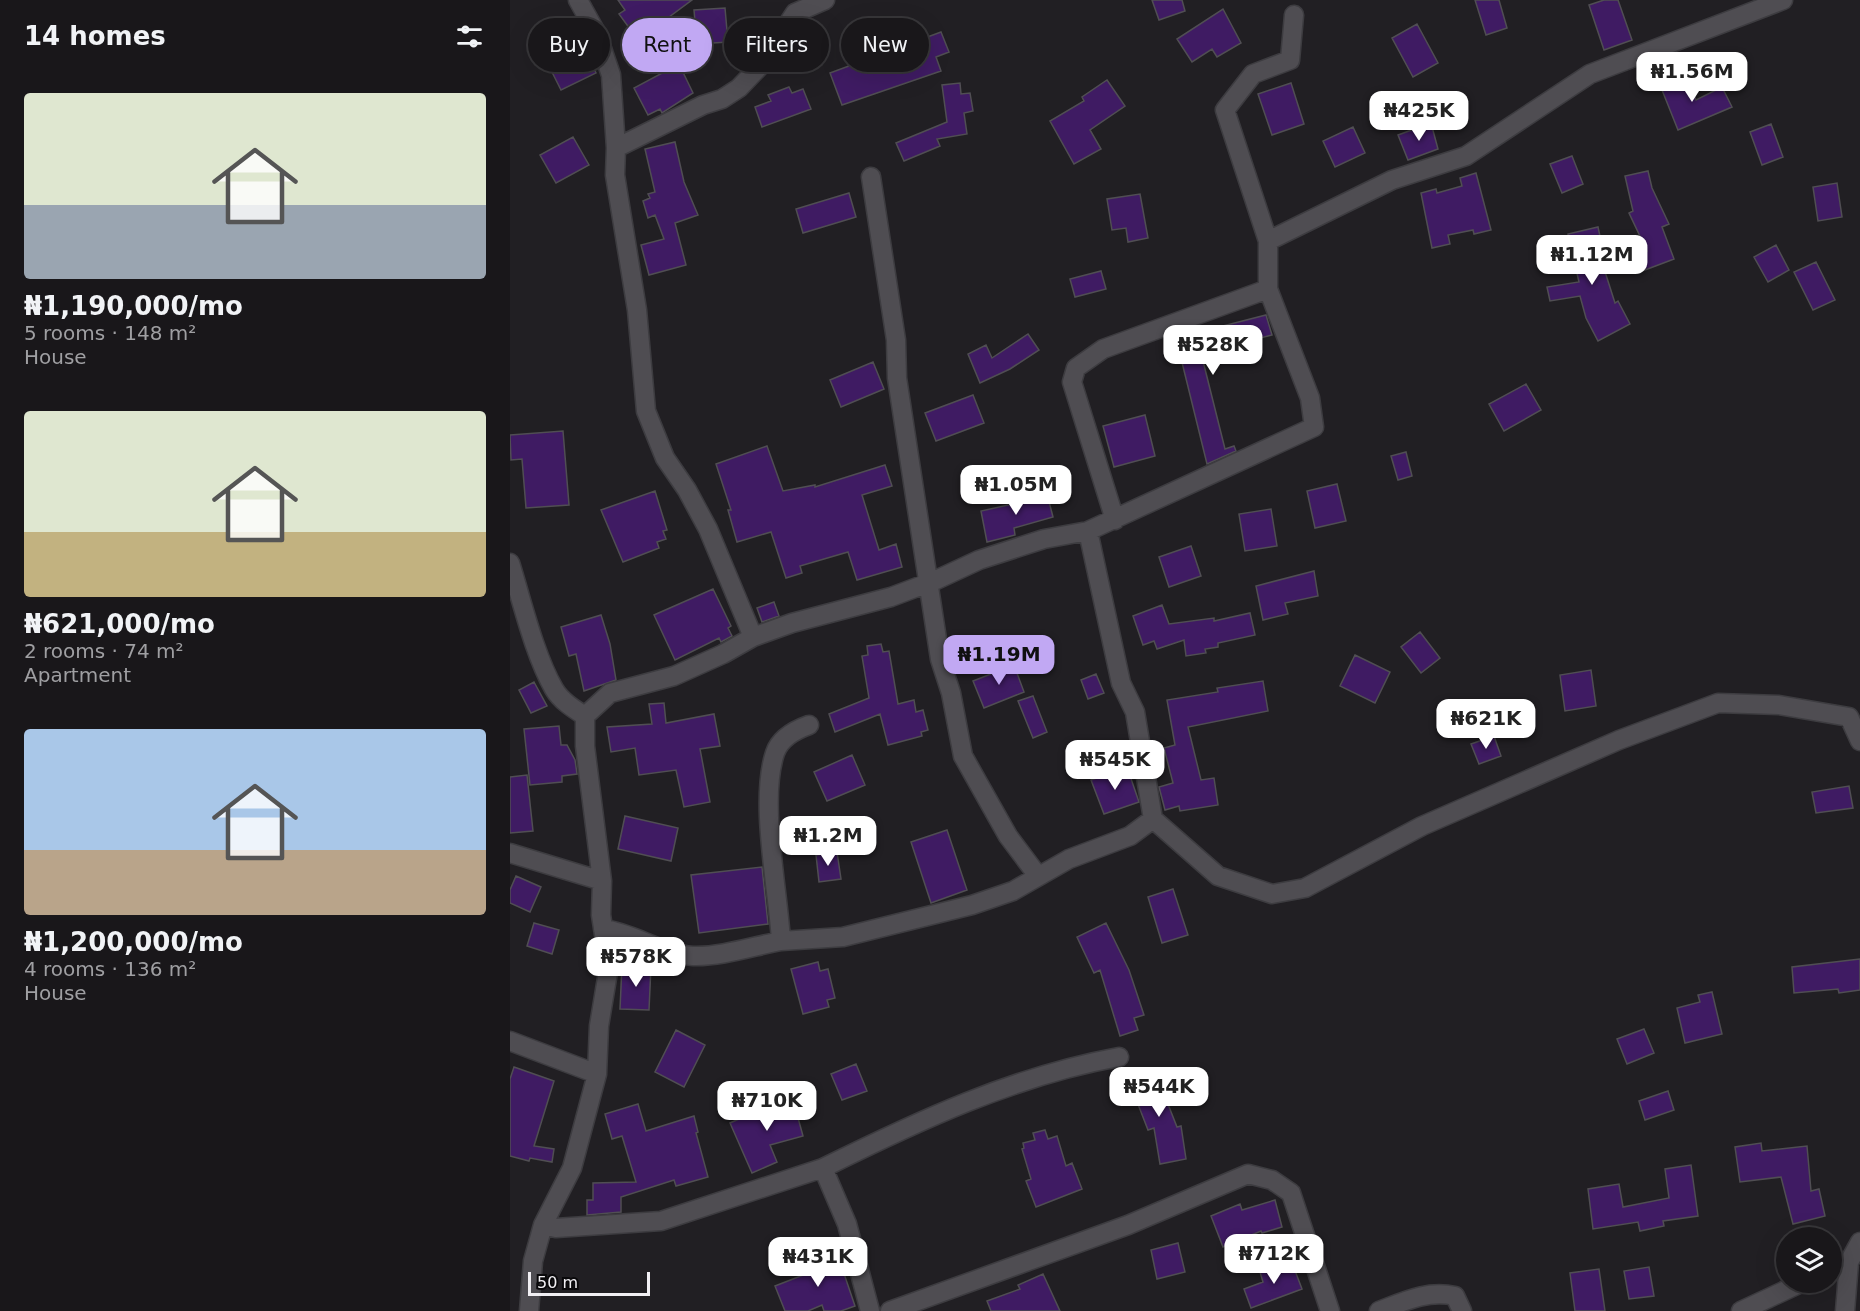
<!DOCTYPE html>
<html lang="en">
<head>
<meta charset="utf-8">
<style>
  body { margin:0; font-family:"DejaVu Sans",sans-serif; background:#262427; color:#f1f3f6; height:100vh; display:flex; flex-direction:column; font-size:22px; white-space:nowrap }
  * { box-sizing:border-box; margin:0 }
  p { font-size:20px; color:#9f9fa2 }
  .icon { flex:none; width:33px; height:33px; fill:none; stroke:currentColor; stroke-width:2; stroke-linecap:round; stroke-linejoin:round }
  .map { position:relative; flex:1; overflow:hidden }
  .drawer { display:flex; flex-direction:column; background:#19171a; width:510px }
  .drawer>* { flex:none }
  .top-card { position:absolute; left:18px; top:18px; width:570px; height:54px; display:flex; gap:12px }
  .buttons { position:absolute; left:1266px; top:1227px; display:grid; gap:12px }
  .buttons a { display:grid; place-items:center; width:66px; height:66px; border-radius:50%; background:#19171a; box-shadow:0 6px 24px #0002,0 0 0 2px #373639; font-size:30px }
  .scale { position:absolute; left:18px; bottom:15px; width:122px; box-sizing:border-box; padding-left:6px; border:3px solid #f1eff3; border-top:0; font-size:16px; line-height:21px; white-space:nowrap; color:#f1eff3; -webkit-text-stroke:4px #0a090b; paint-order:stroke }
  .price { position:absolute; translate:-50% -51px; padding:0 14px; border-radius:12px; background:#fff; color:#222; font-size:20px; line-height:39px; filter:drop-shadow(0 2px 3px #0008) }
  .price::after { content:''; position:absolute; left:50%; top:36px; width:18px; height:14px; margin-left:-9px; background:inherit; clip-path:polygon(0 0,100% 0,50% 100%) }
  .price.selected { background:#c1a8f3; color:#111 }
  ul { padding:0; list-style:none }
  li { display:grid; align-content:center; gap:12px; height:318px; padding:0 24px }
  li span { display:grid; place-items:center; height:186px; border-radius:6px; color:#555 }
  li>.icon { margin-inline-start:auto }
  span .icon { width:108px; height:108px; fill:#fffc; stroke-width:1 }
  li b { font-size:26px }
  h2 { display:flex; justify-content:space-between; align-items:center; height:72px; padding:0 24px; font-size:26px }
  .chip { padding:0 21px; border-radius:27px; background:#19171a; box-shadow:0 6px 24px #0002,0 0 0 2px #373639; font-size:21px; line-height:54px }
  .chip.selected { background:#c1a8f3; color:#111 }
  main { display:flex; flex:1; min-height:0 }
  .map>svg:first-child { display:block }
</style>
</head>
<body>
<main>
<section class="drawer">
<h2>14 homes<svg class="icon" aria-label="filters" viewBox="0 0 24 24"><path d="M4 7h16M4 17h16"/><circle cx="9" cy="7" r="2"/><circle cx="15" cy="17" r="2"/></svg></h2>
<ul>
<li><span style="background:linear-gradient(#dfe7d0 60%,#9aa5b1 0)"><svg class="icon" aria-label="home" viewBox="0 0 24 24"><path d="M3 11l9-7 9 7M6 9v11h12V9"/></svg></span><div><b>₦1,190,000/mo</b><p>5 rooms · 148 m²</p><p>House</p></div></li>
<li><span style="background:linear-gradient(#dfe7d0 65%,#c2b280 0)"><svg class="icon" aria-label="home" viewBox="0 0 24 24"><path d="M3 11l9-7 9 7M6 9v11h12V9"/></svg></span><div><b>₦621,000/mo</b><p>2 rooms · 74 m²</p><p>Apartment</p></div></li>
<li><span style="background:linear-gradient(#a9c7e8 65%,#b9a48a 0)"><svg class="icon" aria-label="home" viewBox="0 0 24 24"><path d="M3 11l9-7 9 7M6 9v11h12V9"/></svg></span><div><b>₦1,200,000/mo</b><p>4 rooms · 136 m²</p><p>House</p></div></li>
</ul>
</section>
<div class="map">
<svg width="1350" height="1311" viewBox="0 0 1350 1311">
  <rect width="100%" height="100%" fill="#211f23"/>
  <path fill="#3f1b63" stroke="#504e53" stroke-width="1.5" d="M 108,0 L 182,0 L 128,40 L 109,14 L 115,10 Z
    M 642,0 L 672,0 L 675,11 L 649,20 Z
    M 965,0 L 989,0 L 997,28 L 976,35 Z
    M 1094,0 L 1108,0 L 1122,40 L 1094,50 L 1079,5 Z
    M 215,8 L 218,42 L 187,44 L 184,10 Z
    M 713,9 L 731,43 L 707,57 L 702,49 L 682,62 L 667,39 Z
    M 907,24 L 928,63 L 903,77 L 882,38 Z
    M 431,32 L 439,52 L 426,57 L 431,71 L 332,105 L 320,73 Z
    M 73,47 L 86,73 L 51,90 L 38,64 Z
    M 169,64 L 183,93 L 152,113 L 150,109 L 138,115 L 124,88 Z
    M 1176,75 L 1186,100 L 1212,87 L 1222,107 L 1168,130 L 1150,85 Z
    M 597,80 L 615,106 L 580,130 L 591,149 L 564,164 L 540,121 L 574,101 L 572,97 Z
    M 450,83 L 451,94 L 460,93 L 463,111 L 454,113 L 457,134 L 427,139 L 430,146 L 394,161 L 386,143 L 437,122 L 432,85 Z
    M 781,83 L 794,124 L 762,135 L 748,94 Z
    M 279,87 L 282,93 L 293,89 L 301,109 L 252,127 L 245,107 L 261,101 L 258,95 Z
    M 921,123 L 928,149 L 898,160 L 888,135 Z
    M 1261,124 L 1273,157 L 1252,165 L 1240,132 Z
    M 843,127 L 855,153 L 825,167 L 813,141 Z
    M 63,137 L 79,165 L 46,183 L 30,155 Z
    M 165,142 L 174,182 L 188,215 L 165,223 L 176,265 L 139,275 L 131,245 L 154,239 L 145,215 L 138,218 L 133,201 L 140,198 L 138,194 L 145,192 L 135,149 Z
    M 1062,156 L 1073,184 L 1052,193 L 1040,164 Z
    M 1138,171 L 1142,188 L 1159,224 L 1152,227 L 1164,259 L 1127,273 L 1121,257 L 1137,251 L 1119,213 L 1123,211 L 1115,176 Z
    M 966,173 L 981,230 L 964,234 L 963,230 L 938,235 L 940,244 L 922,248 L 911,193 L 926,189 L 927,193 L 952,186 L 950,178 Z
    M 1327,183 L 1332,217 L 1308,221 L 1303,187 Z
    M 339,193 L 346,217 L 293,233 L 286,209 Z
    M 630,194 L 638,238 L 618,242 L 616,228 L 602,230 L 597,199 Z
    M 1088,227 L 1094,255 L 1090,256 L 1105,303 L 1108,301 L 1120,324 L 1088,341 L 1076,318 L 1070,296 L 1040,301 L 1037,287 L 1069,282 L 1058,234 Z
    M 1266,245 L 1279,270 L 1258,282 L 1244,257 Z
    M 1306,262 L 1325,300 L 1303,310 L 1284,272 Z
    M 591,271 L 596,289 L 565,297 L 560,279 Z
    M 756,315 L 762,335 L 691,353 L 715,449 L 724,446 L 726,451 L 697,464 L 666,338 Z
    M 518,334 L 529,350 L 500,369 L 470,383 L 458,354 L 476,345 L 482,358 Z
    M 363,362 L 374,389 L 331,407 L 320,380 Z
    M 1016,384 L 1031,410 L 994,431 L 979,404 Z
    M 463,395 L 474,423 L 426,441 L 415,413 Z
    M 635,415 L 645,456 L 604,467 L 593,426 Z
    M 53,431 L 59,505 L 16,508 L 12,459 L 1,460 L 0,435 Z
    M 257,446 L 273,491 L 305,485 L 305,487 L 375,465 L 382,486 L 352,495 L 369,550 L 386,544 L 392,567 L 347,580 L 338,552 L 290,566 L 292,573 L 276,578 L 261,532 L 227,542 L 218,510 L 221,510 L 206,464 Z
    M 896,452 L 902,476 L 888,480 L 881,456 Z
    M 827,484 L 836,521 L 805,528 L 797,491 Z
    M 536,490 L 543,517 L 504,528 L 505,535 L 477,542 L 471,511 L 503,504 L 502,500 Z
    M 145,491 L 157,530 L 153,531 L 156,539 L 147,542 L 149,548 L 113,562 L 91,510 Z
    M 761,509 L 767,546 L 735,551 L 729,514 Z
    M 681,546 L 691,576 L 659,587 L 649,557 Z
    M 804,571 L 808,596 L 775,603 L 778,614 L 753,620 L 746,586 Z
    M 203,589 L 221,626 L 218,628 L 222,636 L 211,642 L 209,638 L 165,660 L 144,615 Z
    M 264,602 L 269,616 L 252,622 L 247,608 Z
    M 652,605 L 659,624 L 704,618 L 704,621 L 740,613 L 745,635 L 708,643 L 708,647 L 695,649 L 696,653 L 676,656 L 674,640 L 647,649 L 644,641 L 633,645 L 623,616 Z
    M 91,615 L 100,644 L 106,680 L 74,691 L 66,654 L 59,656 L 51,627 Z
    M 910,632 L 930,658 L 911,673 L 891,647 Z
    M 371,644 L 373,652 L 379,651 L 388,704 L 404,700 L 406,712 L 413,710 L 418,730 L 411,732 L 412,736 L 378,745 L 370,714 L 325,732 L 319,714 L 359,698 L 352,656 L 358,655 L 357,646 Z
    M 845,655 L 880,672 L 865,703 L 830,686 Z
    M 504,665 L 514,692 L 474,708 L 463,681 Z
    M 1081,670 L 1086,706 L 1055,711 L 1050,675 Z
    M 586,674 L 594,693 L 578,699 L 571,680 Z
    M 753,681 L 758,711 L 678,727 L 691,780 L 704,778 L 708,805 L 670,811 L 669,806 L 655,810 L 649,787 L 663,783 L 654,748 L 665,745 L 657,700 L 708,692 L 707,688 Z
    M 24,682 L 37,706 L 21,713 L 9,690 Z
    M 523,696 L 537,732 L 523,738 L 508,701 Z
    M 154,703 L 156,723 L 204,714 L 210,746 L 190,749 L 200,802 L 174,807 L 166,770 L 129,775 L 125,748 L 101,752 L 97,727 L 142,724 L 139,704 Z
    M 49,726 L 51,745 L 57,745 L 65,760 L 67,774 L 52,776 L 52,782 L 20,785 L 14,729 Z
    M 984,736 L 991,756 L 969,764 L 961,744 Z
    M 342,755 L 355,785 L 317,801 L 304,772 Z
    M 617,767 L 629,802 L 594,814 L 581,780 Z
    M 17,775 L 23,831 L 0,833 L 0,777 Z
    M 1339,786 L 1343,808 L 1306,813 L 1302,792 Z
    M 115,816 L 168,828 L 161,861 L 108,849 Z
    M 437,830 L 457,890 L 421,903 L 401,842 Z
    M 327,852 L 331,879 L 309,882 L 306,855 Z
    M 252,867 L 258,924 L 189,933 L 181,875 Z
    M 6,876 L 31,887 L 20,912 L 0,903 L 0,890 Z
    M 663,889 L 678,935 L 652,943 L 638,897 Z
    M 24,923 L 49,930 L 42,954 L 17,946 Z
    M 596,923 L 619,970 L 634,1015 L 624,1018 L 628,1030 L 610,1036 L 590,970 L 584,973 L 567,937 Z
    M 1350,959 L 1350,990 L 1329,993 L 1328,989 L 1284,993 L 1282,967 Z
    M 308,962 L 310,971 L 318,969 L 325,998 L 317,1000 L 319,1007 L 293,1014 L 281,969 Z
    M 112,965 L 141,966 L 139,1010 L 110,1009 Z
    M 1202,992 L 1212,1034 L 1175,1043 L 1167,1008 L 1190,1002 L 1188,995 Z
    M 1134,1029 L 1144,1053 L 1117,1064 L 1107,1039 Z
    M 166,1030 L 195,1045 L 174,1087 L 145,1072 Z
    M 346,1064 L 357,1091 L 332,1100 L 321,1074 Z
    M 4,1067 L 44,1081 L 24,1146 L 44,1149 L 42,1162 L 20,1158 L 19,1161 L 0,1156 L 0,1079 Z
    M 645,1071 L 667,1127 L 671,1126 L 676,1159 L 650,1164 L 644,1128 L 638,1130 L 619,1081 Z
    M 1158,1091 L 1164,1110 L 1135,1120 L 1129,1101 Z
    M 282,1096 L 293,1136 L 260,1145 L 267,1162 L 242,1173 L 220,1123 L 256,1107 L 255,1104 Z
    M 128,1104 L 136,1131 L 184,1116 L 188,1132 L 186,1133 L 198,1177 L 166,1186 L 164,1180 L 111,1197 L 111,1212 L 77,1215 L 77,1200 L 83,1200 L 83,1183 L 126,1182 L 112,1136 L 102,1139 L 95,1114 Z
    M 535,1130 L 538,1139 L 547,1136 L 556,1166 L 562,1163 L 572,1189 L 526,1207 L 516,1181 L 521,1179 L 512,1149 L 514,1148 L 513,1143 L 525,1140 L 523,1133 Z
    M 1251,1143 L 1252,1151 L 1297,1146 L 1301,1191 L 1309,1189 L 1315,1216 L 1283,1224 L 1271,1177 L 1230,1182 L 1225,1147 Z
    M 1181,1165 L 1188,1216 L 1153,1221 L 1154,1226 L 1130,1231 L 1128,1222 L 1083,1229 L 1078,1189 L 1109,1184 L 1113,1207 L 1159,1198 L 1155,1169 Z
    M 765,1200 L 772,1227 L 752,1233 L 751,1231 L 713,1247 L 701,1216 L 730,1204 L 732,1210 Z
    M 668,1243 L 675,1272 L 647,1279 L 641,1250 Z
    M 327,1253 L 345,1306 L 331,1311 L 314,1311 L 312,1305 L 298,1311 L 275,1311 L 265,1286 L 301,1272 L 298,1264 Z
    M 781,1260 L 792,1289 L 741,1308 L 734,1289 L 753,1282 L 750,1272 Z
    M 1139,1267 L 1144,1296 L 1119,1299 L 1114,1271 Z
    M 1089,1269 L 1095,1311 L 1065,1311 L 1060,1273 Z
    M 533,1274 L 550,1311 L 481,1311 L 477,1301 L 510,1289 L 508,1285 Z"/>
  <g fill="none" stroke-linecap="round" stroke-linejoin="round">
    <defs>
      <path id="minor" d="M 68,0 L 87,34 L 101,75 L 106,148 L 105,175 L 127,310 L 136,411 L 155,458 L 177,490 L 198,529 L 243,637 L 213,654 L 164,676 L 100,693 L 75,716 L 75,746 L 92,881
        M 106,148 L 193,105 L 212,99 L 229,88 L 251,65 L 285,13 L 315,0
        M 361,177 L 386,340 L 387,378 L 430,659 L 441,693 L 453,756 L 498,836 L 528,876
        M 758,241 L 882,180 L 956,156 L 1080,74 L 1273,0
        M 605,520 L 562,382 L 566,368 L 593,349 L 758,289
        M 578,531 L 611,683 L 625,712 L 643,819 L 708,876 L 762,894 L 795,888 L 912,826 L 1109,740 L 1208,703 L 1269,705 L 1339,717 L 1350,741
        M 0,563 C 12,601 24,654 44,689 C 51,701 64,709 75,716
        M 243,637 L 282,623 L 381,597 L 426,580 L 469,560 L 534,539 L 578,531 L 804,427 L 800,398 L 758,289 L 758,241 L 715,110 L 743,74 L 780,60 L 784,15
        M 0,853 L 92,881 L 91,915 L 99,966 L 89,1026 L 87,1074 L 62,1168 L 33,1225 L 23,1261 L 19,1311
        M 93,929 C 124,933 151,954 183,956 C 211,957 244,946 271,941 C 268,889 249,801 265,753 C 270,738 285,730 299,725
        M 271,941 L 333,937 L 462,905 L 503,891 L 559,859 L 620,836 L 643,819
        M 0,1041 L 87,1074
        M 313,1168 C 408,1121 504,1076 609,1057
        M 33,1225 L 46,1228 L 151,1221 L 313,1168 L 337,1224 L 360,1311
        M 380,1311 L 618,1225 L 738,1174 L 762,1180 L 781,1193 L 820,1311
        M 869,1311 C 895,1301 917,1290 945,1296 L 952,1311
        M 1231,1311 L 1293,1282
        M 1335,1311 L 1339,1262 L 1350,1242"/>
    </defs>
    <use href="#minor" stroke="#3d3c40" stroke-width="21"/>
    <use href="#minor" stroke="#4f4d52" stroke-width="18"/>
  </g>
</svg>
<div class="buttons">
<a><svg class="icon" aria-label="layers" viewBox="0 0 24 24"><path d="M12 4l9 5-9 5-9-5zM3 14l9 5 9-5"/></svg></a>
</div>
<div class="scale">50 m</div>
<b class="price" style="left:1182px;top:103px">₦1.56M</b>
<b class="price" style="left:909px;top:142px">₦425K</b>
<b class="price" style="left:1082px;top:286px">₦1.12M</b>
<b class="price" style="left:703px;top:376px">₦528K</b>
<b class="price" style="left:506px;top:516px">₦1.05M</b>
<b class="price selected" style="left:489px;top:686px">₦1.19M</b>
<b class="price" style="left:976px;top:750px">₦621K</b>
<b class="price" style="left:605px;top:791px">₦545K</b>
<b class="price" style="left:318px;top:867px">₦1.2M</b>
<b class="price" style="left:126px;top:988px">₦578K</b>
<b class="price" style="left:649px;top:1118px">₦544K</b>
<b class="price" style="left:257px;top:1132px">₦710K</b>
<b class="price" style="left:764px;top:1285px">₦712K</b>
<b class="price" style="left:308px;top:1288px">₦431K</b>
<div class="top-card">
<a class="chip">Buy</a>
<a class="chip selected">Rent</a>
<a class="chip">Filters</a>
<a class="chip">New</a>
</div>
</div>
</main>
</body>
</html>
